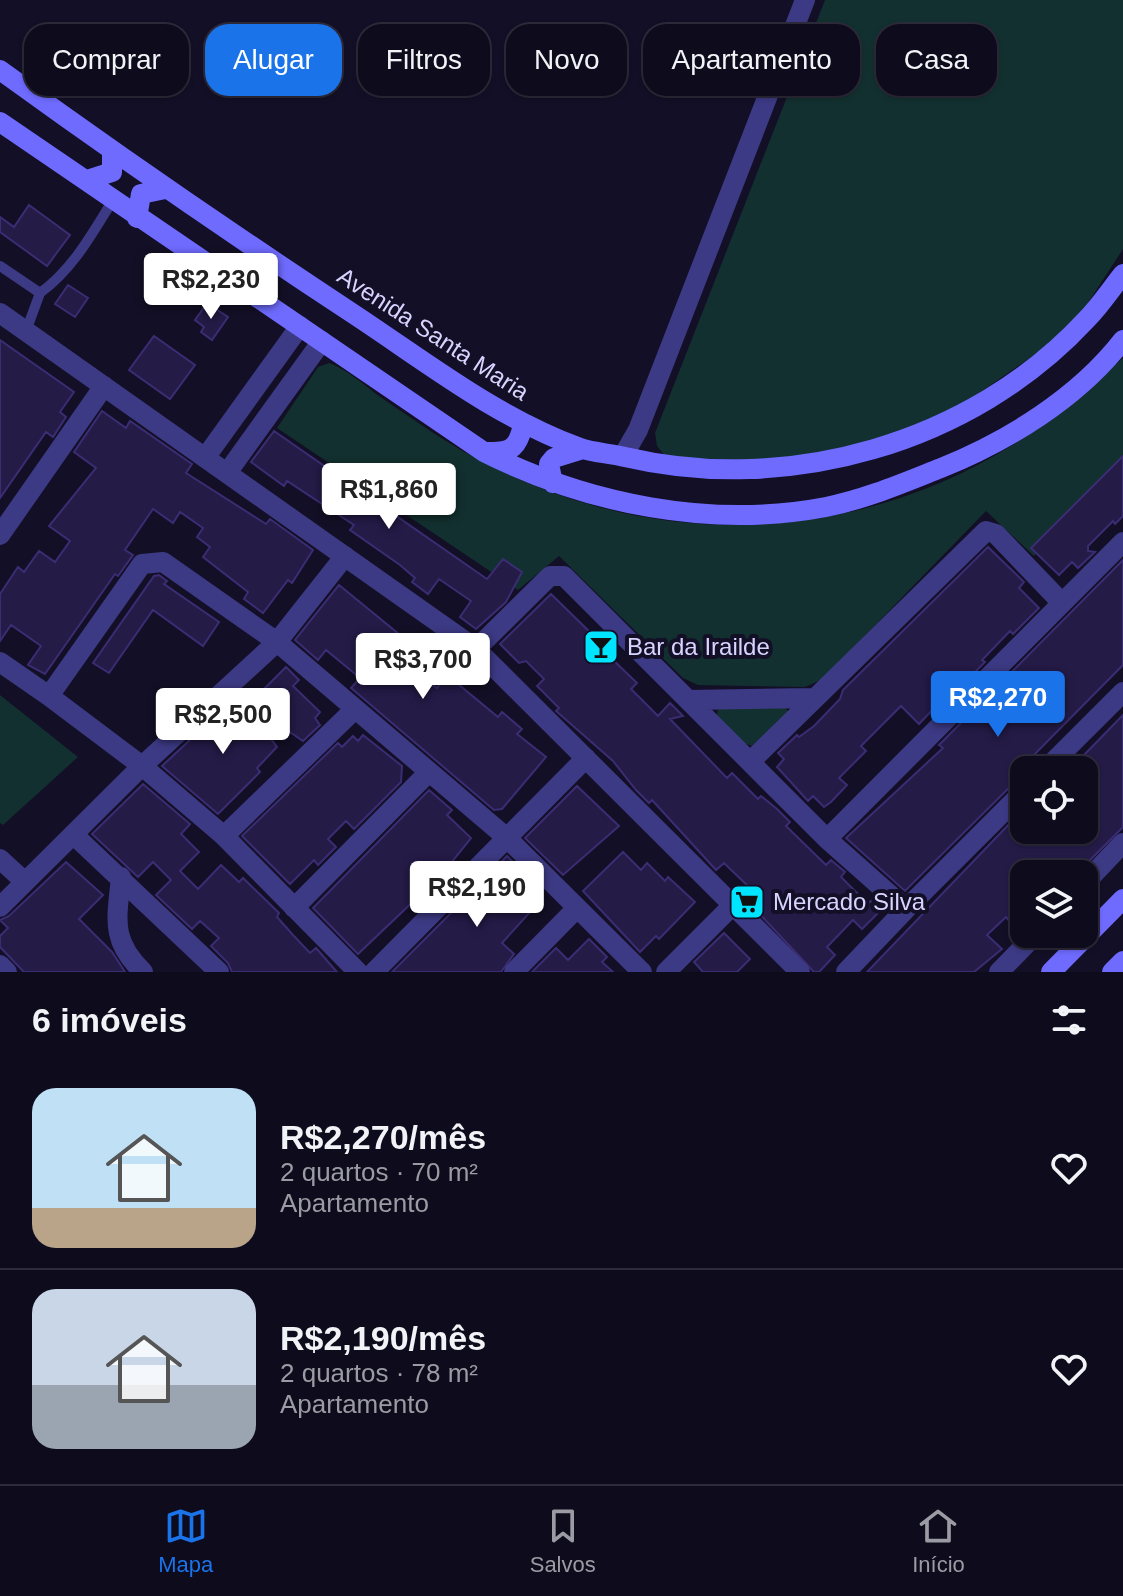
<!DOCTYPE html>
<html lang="pt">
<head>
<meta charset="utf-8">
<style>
  body { margin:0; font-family:Helvetica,sans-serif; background:#1c1929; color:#f1f3f6; height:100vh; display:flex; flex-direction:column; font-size:30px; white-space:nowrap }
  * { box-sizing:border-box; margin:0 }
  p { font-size:26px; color:#9b9ba3 }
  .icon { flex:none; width:44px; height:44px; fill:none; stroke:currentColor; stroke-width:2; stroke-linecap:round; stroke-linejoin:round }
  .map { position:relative; height:972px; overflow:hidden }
  .details { display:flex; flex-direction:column; background:#0e0b1c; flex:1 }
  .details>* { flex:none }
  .hud { position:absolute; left:24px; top:24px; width:1076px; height:72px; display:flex; gap:16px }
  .controls { position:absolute; left:1010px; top:756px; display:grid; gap:16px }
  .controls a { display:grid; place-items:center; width:88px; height:88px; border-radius:16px; background:#0e0b1c; box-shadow:0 2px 6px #0004,0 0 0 2px #2e2b3b; font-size:40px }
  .price { position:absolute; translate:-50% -68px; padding:0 18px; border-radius:8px; background:#fff; color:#222; font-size:26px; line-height:52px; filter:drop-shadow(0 2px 4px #0008) }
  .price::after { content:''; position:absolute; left:50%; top:48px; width:24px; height:18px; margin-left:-12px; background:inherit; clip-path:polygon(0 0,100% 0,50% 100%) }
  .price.on { background:#1a73e8; color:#fff }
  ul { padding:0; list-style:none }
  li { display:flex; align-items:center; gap:24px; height:200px; padding:0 32px }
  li+li { border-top:2px solid #2e2b3b }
  li span { display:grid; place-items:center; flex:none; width:224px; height:160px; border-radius:24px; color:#555 }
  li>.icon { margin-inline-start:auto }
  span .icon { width:96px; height:96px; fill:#fffc; stroke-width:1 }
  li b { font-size:34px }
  h2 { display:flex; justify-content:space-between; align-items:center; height:96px; padding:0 32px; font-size:34px }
  .chip { padding:0 28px; border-radius:24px; background:#0e0b1c; box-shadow:0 2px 6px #0004,0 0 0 2px #2e2b3b; font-size:28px; line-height:72px }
  .chip.on { background:#1a73e8; color:#fff }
  .menu { display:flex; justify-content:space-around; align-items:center; height:112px; border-top:2px solid #2e2b3b; background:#0e0b1c; font-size:22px; color:#9b9ba3 }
  .menu a { display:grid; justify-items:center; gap:4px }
  .menu .on { color:#1a73e8 }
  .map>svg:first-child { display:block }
</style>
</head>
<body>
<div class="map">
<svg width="1123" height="972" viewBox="0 0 1123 972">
  <rect width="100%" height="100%" fill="#130f26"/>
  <path fill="#12302f" d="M 825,0 L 1123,0 L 1123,249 L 1082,312 L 1044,348 L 962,405 L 869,444 L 776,463 L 665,456 L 657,446 L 655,433 Z
    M 1123,358 L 1123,466 L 1034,556 L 986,511 L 823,679 L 805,687 L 698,685 L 683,678 L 559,556 L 518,590 L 277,428 L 318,367 L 329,363 C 347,369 364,385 379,396 C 414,420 449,445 487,464 C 660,552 855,545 1019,441 C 1056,418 1090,387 1123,358 Z
    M 0,695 L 78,757 L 3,825 L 0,823 Z
    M 784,707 L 790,713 L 752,746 L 744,743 L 717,715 L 718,709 Z"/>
  <path fill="#241b47" stroke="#3b2d73" stroke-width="2" d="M 29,205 L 70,235 L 47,266 L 0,232 L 0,217 L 14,227 Z
    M 68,285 L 88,298 L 75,317 L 55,304 Z
    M 207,303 L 228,317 L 212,340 L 201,332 L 204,327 L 195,320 Z
    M 154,336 L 195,365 L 170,399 L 129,370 Z
    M 0,340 L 74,392 L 60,412 L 66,417 L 53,437 L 46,432 L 0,498 Z
    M 102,411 L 126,428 L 130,421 L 192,464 L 186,473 L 266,524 L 270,519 L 313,550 L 292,583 L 288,580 L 263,613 L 244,599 L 248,592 L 203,557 L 210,547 L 197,537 L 203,528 L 180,512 L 173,523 L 153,509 L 125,550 L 133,555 L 118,576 L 115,574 L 45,674 L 28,665 L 41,646 L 11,625 L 0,641 L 0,594 L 18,567 L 24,572 L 39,551 L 55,562 L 70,541 L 49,526 L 96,468 L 74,452 Z
    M 274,431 L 487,579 L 503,559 L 522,572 L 506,602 L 476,629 L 460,617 L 471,601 L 439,579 L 428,594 L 412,582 L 415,578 L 400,565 L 350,530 L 354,525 L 287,481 L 284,486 L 251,462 Z
    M 1123,456 L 1123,516 L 1115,524 L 1113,521 L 1088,546 L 1088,551 L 1095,552 L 1078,568 L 1072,562 L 1059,575 L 1031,548 Z
    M 988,547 L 1024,582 L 1019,588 L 1039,608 L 1013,634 L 1010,631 L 982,660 L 985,662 L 958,689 L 955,686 L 919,724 L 901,706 L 861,746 L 866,751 L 839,778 L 847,785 L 831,802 L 824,807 L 813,796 L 808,801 L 777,767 L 784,759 L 778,753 L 797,735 L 799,737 L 814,726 L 840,699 L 843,690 Z
    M 1123,560 L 1123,665 L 1019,770 L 1023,774 L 905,891 L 846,838 L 943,748 L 939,745 Z
    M 159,575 L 167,581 L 164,584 L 219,622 L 203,646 L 153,610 L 109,673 L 93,663 L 154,576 Z
    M 339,585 L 422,653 L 410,667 L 437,688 L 447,675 L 498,717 L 502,712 L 522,729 L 517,734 L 546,757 L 502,809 L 494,810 L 351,688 L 360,678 L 326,650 L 318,660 L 295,640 Z
    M 551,594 L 599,641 L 604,636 L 617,649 L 610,657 L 637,683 L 631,689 L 658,716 L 670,703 L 683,716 L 670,719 L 727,778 L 732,773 L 758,799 L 761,796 L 777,809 L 790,822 L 786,826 L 826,865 L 831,860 L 845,872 L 841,877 L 867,903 L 875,899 L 878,913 L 862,929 L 853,920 L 827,947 L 835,955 L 819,972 L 814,972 L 755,909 L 758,906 L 745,894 L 750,888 L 724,863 L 716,870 L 652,800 L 649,803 L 636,790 L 613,761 L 556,711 L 559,708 L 537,686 L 544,679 L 526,661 L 519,663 L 500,644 Z
    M 286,667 L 299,680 L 293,686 L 320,712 L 315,718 L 320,725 L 303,741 L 249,704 Z
    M 238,695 L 277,747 L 257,768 L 260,772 L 218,814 L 162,766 Z
    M 1123,715 L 1123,827 L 1076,874 L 1024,874 L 1024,908 L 1010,922 L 1006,917 L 987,935 L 1002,949 L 974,972 L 867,972 L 1014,819 L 1024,830 L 1084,830 L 1084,755 Z
    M 363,735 L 402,766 L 401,782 L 354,829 L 346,821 L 328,839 L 336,847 L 318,865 L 314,860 L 290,884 L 242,836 L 338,743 L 342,747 L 353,736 L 358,741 Z
    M 143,784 L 190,824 L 181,834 L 199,852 L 180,871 L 198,889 L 221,865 L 239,882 L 243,878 L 279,913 L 277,917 L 293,935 L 310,953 L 316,948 L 337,972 L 232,972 L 228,963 L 211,946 L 219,938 L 200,921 L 192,929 L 156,895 L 171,880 L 153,862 L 138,877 L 92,834 Z
    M 577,786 L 619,826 L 563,875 L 525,838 Z
    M 429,790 L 452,810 L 447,815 L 471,838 L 439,878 L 444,883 L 426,901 L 420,895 L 358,954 L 313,908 Z
    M 623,852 L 641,870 L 647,863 L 665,881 L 668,877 L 695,902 L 659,939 L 656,936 L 640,952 L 583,891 Z
    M 507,856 L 525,875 L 520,880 L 541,900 L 502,943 L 514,954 L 501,972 L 392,972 L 462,902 L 471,911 L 492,889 L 483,881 Z
    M 66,862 L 103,895 L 79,919 L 112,952 L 125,972 L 24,972 L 0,947 L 0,936 L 8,928 L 0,920 L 9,916 Z
    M 724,933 L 750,959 L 737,972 L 703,972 L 694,962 Z
    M 589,939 L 607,957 L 602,962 L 613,972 L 532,972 L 556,948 L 568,960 Z"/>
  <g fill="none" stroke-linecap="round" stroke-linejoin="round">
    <path stroke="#3d3a85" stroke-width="10" d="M 0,266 L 40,293 L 26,331
      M 40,293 C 73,269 92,234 113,200"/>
    <path stroke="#3d3a85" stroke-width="20" d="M 0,313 L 476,649 L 800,972
      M 623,456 L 638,430 L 805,0
      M 205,458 L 300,326
      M 227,473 L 322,341
      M 0,535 L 104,386
      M 476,649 L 550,576 L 564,576 L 827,839 L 906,909 L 846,972
      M 0,662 L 49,696
      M 688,700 L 815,698
      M 750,762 L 986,531 L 996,534 L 1062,603
      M 1045,770 L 1123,692
      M 75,836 L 219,972
      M 224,836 L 355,709
      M 827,839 L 1123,542
      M 0,859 L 24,881
      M 121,877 C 117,919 110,940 143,972
      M 1084,884 L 1123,843
      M 0,907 L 142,766 L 277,642 L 345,556
      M 294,908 L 429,772
      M 906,909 L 1024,791
      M 0,965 L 7,972
      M 358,972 L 224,836 L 142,766 L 49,696 L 142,564 L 163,562 L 277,642 L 507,838 L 642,972
      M 374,972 L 586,758
      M 514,972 L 577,908
      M 666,972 L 733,905
      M 999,972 L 1036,934"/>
    <path stroke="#6f6bff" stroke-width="20" d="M 0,70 C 117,155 235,236 355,315 C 429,364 496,417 580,448 C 594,453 610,453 625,457 C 787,495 971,444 1086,320 C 1100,306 1111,289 1123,274
      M 0,122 L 484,452 C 587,504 711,529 826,507 C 866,499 903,483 941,468 C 1008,441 1078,398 1123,340
      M 87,180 L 112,172 L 112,152
      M 137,218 L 141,194 L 165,189
      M 488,452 C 512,453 518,447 523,425
      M 553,483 L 549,464 L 554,458 L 583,449
      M 1051,972 L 1123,899
      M 1112,972 L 1123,961"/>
  </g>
  <defs>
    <symbol id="bar-square" viewBox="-11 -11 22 22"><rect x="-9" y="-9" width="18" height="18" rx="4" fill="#00e5ff" stroke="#130f26"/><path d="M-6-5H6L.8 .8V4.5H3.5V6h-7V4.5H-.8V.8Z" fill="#111"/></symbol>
    <symbol id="supermarket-square" viewBox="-11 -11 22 22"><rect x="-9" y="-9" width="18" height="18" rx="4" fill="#00e5ff" stroke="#130f26"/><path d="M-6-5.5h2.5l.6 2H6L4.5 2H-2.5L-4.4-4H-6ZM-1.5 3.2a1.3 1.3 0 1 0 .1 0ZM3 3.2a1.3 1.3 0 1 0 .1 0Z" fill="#111"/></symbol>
  </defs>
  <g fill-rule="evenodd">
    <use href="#bar-square" x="581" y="627" width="40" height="40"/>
    <use href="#supermarket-square" x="727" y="882" width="40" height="40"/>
  </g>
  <g text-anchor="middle" stroke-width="8" stroke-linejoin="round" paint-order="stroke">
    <g font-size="24" fill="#d9d4ff" stroke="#130f26">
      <text transform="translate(433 334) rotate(33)" y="8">Avenida Santa Maria</text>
    </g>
    <g font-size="24" fill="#d9d4ff" stroke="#130f26" text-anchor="start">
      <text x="627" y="655">Bar da Irailde</text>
      <text x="773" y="910">Mercado Silva</text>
    </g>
  </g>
</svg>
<div class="controls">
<a><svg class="icon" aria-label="locate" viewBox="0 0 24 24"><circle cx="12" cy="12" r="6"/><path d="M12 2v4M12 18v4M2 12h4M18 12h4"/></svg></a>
<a><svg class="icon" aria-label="layers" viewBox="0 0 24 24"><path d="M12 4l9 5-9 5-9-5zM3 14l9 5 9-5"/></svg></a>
</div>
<b class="price" style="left:211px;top:321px">R$2,230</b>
<b class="price" style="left:389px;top:531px">R$1,860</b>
<b class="price" style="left:423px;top:701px">R$3,700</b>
<b class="price on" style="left:998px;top:739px">R$2,270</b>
<b class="price" style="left:223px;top:756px">R$2,500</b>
<b class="price" style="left:477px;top:929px">R$2,190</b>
<div class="hud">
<a class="chip">Comprar</a>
<a class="chip on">Alugar</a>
<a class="chip">Filtros</a>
<a class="chip">Novo</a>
<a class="chip">Apartamento</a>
<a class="chip">Casa</a>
</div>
</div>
<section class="details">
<h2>6 imóveis<svg class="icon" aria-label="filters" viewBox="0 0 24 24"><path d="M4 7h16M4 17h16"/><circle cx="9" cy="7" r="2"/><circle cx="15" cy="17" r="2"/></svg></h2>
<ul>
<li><span style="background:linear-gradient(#bfe0f5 75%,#b9a48a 0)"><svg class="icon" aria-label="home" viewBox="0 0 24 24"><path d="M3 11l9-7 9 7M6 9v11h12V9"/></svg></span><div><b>R$2,270/mês</b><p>2 quartos · 70 m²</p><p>Apartamento</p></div><svg class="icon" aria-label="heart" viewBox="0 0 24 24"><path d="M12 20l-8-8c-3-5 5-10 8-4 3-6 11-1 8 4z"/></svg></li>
<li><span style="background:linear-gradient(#c9d6e8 60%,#9aa5b1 0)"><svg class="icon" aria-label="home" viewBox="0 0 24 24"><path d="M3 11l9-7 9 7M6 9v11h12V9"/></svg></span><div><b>R$2,190/mês</b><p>2 quartos · 78 m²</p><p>Apartamento</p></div><svg class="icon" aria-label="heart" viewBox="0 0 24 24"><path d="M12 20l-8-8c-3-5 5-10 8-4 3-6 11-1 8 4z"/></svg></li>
</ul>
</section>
<nav class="menu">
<a class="on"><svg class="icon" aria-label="map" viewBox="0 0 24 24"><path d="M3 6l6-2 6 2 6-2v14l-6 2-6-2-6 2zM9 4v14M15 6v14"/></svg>Mapa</a>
<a><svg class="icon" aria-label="saved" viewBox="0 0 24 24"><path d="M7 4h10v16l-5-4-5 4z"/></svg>Salvos</a>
<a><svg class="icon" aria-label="home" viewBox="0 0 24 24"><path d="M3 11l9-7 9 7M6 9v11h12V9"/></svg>Início</a>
</nav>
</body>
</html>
